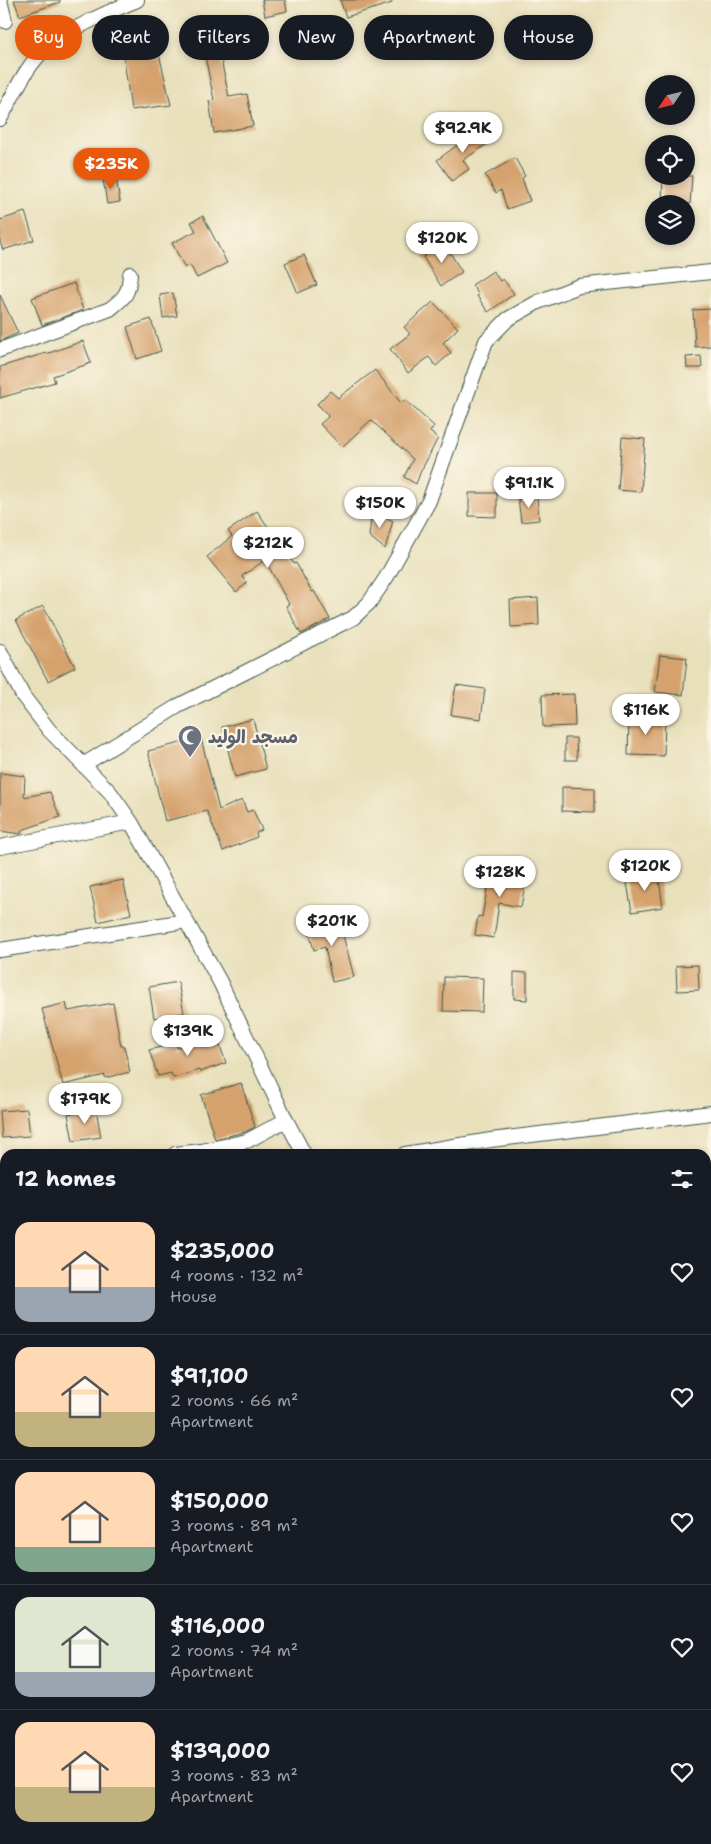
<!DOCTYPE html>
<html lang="en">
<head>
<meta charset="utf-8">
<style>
  body { margin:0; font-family:"Shantell Sans","Playpen Sans Arabic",sans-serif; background:#242831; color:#f1f3f6; height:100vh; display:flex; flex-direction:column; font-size:19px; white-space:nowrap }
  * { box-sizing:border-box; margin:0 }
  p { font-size:16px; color:#9ea1a6 }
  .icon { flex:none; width:28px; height:28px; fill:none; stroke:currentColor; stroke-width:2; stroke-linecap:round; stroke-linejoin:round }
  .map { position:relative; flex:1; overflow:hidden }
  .details { position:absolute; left:0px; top:1149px; width:711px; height:696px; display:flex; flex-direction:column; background:#171b24; border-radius:15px 15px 0 0; box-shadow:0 2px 8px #0003 }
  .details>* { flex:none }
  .hud { position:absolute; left:15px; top:15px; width:681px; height:45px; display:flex; gap:10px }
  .needle { width:32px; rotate:235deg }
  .fabs { position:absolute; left:645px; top:75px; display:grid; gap:10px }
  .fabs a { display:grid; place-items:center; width:50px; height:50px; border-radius:50%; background:#171b24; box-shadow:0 2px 8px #0003; font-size:25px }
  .price { position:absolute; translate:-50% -42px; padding:0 11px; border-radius:18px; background:#fff; color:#222; font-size:16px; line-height:32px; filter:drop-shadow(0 1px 2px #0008) }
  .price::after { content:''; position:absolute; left:50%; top:30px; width:15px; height:11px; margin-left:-8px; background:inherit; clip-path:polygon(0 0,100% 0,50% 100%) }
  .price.selected { background:#ea580c; color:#fff }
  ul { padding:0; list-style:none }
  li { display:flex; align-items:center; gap:15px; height:125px; padding:0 15px }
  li+li { border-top:1px solid #363941 }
  li span { display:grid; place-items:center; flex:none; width:140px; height:100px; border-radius:15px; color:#555 }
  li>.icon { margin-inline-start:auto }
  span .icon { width:60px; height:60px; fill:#fffc; stroke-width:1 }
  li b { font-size:21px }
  h2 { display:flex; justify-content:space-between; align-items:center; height:60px; padding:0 15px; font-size:21px }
  .chip { padding:0 18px; border-radius:22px; background:#171b24; box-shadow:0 2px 8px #0003; font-size:18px; line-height:45px }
  .chip.selected { background:#ea580c; color:#fff }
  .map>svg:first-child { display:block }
</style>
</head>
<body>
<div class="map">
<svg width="711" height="1844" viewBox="0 0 711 1844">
  <rect width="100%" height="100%" fill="#fcf5e5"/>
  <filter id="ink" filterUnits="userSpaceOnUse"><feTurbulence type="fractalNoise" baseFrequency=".02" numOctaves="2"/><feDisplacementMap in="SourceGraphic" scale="10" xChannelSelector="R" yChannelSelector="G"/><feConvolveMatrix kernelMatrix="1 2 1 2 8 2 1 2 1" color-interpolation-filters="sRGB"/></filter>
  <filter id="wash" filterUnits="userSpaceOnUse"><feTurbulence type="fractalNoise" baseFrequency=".0096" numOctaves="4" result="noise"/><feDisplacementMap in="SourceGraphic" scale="20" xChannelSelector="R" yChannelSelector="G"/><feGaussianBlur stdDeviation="1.12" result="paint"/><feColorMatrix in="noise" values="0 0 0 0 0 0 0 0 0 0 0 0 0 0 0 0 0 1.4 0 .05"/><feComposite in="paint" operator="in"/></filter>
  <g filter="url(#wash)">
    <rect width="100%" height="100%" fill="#e8e0bb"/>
    <g id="blocks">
      <path fill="#d5a26d" d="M 14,0 L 60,0 L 60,2 L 20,16 Z
        M 262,0 L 285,0 L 287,11 L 265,16 Z
        M 340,0 L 391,0 L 392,3 L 346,17 Z
        M 231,15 L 238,47 L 219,50 L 229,97 L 247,94 L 253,126 L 214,133 L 209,101 L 214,100 L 198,22 Z
        M 152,24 L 171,105 L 131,110 L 120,30 Z
        M 482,127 L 492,141 L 463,160 L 469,169 L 452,181 L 437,160 Z
        M 515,158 L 525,176 L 522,178 L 530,201 L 507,209 L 501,190 L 496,193 L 485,175 Z
        M 663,176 L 692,176 L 690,204 L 662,204 Z
        M 116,177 L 120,202 L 107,204 L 103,179 Z
        M 25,212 L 34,240 L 3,250 L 0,242 L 0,220 Z
        M 203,216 L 227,263 L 197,278 L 190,265 L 185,268 L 172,243 L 196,231 L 191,222 Z
        M 444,243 L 462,272 L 441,286 L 423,257 Z
        M 304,255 L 317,285 L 298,293 L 285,263 Z
        M 493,271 L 500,281 L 503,279 L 514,294 L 488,312 L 477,296 L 479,295 L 472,285 Z
        M 74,283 L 83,310 L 42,325 L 32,298 Z
        M 173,293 L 177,316 L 163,318 L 160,295 Z
        M 0,295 L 18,333 L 0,341 Z
        M 433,302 L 458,328 L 443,343 L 451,353 L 436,366 L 429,357 L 408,373 L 390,349 L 410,334 L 404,327 Z
        M 711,309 L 711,346 L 695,347 L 693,310 Z
        M 151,319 L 161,351 L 137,359 L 127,327 Z
        M 83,341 L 91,363 L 53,376 L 55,382 L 0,398 L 0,367 L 46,353 L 46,354 Z
        M 701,356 L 702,368 L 687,368 L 686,357 Z
        M 375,370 L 401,403 L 405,400 L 434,426 L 430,432 L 438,438 L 420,473 L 416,484 L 404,477 L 413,459 L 371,420 L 342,447 L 320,424 L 328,417 L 327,414 L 317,404 L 330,391 L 338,398 Z
        M 622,437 L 645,439 L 641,492 L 618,490 Z
        M 469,493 L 497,493 L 497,517 L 469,516 Z
        M 537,496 L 539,520 L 521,522 L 518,498 Z
        M 372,510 L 393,521 L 385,549 L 369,536 Z
        M 257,511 L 294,564 L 296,563 L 312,592 L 314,591 L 330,619 L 301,634 L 286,606 L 289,604 L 265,560 L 242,576 L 247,583 L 236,592 L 207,557 L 232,536 L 228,531 Z
        M 538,598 L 539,625 L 511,627 L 510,600 Z
        M 43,606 L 75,667 L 48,681 L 16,620 Z
        M 660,655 L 687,658 L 683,695 L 655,692 Z
        M 456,685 L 485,689 L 481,719 L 451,715 Z
        M 574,694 L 575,726 L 543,727 L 542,695 Z
        M 629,716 L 665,717 L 664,756 L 628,755 Z
        M 253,719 L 266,769 L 235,777 L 222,727 Z
        M 201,738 L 219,810 L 242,800 L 247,812 L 253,810 L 262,830 L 256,833 L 257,837 L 223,851 L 207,811 L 165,821 L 148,751 Z
        M 565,738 L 576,738 L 577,760 L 565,760 Z
        M 0,773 L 25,776 L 24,797 L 50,792 L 60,817 L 22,830 L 21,834 L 0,831 Z
        M 562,787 L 595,788 L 595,812 L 562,811 Z
        M 491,867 L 527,873 L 521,907 L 499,903 L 494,938 L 475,935 L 478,916 L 482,917 Z
        M 658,873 L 663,907 L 632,912 L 626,877 Z
        M 123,880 L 131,914 L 98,922 L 90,887 Z
        M 338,916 L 354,977 L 332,982 L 325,947 L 314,950 L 307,925 Z
        M 698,965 L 699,990 L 677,991 L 676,966 Z
        M 514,972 L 527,973 L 527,1000 L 514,999 Z
        M 444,977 L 483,978 L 482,1012 L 443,1011 Z
        M 178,982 L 184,1013 L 154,1018 L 149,987 Z
        M 66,1003 L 68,1011 L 113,1003 L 121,1046 L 124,1046 L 130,1072 L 105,1078 L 105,1075 L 63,1085 L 42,1009 Z
        M 216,1034 L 226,1063 L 200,1072 L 199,1070 L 173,1078 L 171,1073 L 158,1076 L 149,1050 L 176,1043 L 177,1048 Z
        M 241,1083 L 255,1127 L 245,1132 L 215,1139 L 201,1095 Z
        M 27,1109 L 30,1136 L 2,1138 L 0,1111 Z
        M 96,1109 L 101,1137 L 73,1141 L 68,1114 Z"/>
    </g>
  </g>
  <g filter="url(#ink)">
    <use href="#blocks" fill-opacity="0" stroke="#3d5548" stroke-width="1"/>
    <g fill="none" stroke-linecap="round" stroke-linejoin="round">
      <defs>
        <path id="minor" d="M 0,0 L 5,21
          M 0,119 C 12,98 23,72 40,54 C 61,32 108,12 137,0
          M 0,350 L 110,309 C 125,297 129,294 130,274
          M 0,651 L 23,696 L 49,730 L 110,792 L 131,822 L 220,982 L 286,1120 L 304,1154
          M 83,765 L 178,706 L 353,618 L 369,603 L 386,578 L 429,501 L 486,341 L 508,319 L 538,302 L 579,286 L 711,272
          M 0,847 L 131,822
          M 0,950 L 186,921
          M 175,1154 L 201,1151 L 247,1141 L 286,1120
          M 405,1154 L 491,1140 L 711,1113
          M 0,1179 L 5,1178
          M 0,1287 L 5,1286
          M 0,1579 L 5,1579
          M 0,1738 L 5,1723
          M 622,1840 L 630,1844
          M 390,1844 L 391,1840"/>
      </defs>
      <use href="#minor" stroke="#3d5548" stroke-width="16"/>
      <use href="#minor" stroke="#fff" stroke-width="14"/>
    </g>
  </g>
  <defs>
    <symbol id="mosque-pin" viewBox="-11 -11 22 30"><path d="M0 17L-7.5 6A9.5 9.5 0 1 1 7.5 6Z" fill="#6b7280" stroke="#fcf5e5"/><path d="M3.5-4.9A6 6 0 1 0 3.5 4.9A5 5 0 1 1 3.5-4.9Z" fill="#fff"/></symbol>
  </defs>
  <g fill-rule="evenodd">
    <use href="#mosque-pin" x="176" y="723" width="28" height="38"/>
  </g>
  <g text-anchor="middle" stroke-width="4.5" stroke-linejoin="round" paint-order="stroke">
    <g font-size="18" font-weight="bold" fill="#5b616d" stroke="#fcf5e5" text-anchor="start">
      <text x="208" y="743">مسجد الوليد</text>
    </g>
  </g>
</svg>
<div class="fabs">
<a><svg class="needle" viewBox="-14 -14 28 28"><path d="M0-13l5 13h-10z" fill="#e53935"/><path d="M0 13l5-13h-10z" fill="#9ea1a6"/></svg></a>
<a><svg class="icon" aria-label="locate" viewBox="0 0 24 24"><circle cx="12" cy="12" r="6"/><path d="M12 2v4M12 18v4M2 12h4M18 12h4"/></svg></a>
<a><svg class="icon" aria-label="layers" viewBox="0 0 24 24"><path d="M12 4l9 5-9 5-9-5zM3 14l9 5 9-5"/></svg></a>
</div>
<b class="price" style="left:463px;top:154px">$92.9K</b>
<b class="price selected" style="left:111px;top:190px">$235K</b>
<b class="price" style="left:442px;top:264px">$120K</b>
<b class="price" style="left:529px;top:509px">$91.1K</b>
<b class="price" style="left:380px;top:529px">$150K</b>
<b class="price" style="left:268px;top:569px">$212K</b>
<b class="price" style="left:646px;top:736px">$116K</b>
<b class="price" style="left:645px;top:892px">$120K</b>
<b class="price" style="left:500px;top:898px">$128K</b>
<b class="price" style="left:332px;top:947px">$201K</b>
<b class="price" style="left:188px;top:1057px">$139K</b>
<b class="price" style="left:85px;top:1125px">$179K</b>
<div class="hud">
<a class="chip selected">Buy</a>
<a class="chip">Rent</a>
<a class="chip">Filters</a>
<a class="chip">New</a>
<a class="chip">Apartment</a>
<a class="chip">House</a>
</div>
<section class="details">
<h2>12 homes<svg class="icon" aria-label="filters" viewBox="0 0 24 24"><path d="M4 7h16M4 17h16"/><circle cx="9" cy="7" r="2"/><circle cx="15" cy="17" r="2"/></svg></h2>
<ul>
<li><span style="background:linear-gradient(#ffd9b3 65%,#9aa5b1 0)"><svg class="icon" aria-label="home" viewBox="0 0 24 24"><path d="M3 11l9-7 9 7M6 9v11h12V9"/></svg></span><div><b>$235,000</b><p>4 rooms · 132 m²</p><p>House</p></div><svg class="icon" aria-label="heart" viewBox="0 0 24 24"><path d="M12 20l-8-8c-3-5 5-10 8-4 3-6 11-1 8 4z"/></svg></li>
<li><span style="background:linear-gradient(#ffd9b3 65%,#c2b280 0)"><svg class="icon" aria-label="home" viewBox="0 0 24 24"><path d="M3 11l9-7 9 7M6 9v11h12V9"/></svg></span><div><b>$91,100</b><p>2 rooms · 66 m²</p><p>Apartment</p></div><svg class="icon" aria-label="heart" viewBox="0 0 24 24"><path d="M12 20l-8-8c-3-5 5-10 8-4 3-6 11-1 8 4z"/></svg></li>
<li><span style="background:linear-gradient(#ffd9b3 75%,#7fa58c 0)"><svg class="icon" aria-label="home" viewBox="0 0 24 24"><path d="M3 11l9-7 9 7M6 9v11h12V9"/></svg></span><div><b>$150,000</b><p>3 rooms · 89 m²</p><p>Apartment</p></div><svg class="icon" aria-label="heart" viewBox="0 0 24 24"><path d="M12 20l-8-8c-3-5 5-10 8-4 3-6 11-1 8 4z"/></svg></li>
<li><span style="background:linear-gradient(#dfe7d0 75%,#9aa5b1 0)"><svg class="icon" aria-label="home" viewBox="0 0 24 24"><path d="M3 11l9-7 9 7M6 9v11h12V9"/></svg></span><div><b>$116,000</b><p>2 rooms · 74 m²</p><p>Apartment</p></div><svg class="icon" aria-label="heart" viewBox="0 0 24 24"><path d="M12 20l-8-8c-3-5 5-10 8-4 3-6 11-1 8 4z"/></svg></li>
<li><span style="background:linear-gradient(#ffd9b3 65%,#c2b280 0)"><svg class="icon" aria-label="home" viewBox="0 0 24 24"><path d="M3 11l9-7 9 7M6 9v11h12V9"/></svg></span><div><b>$139,000</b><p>3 rooms · 83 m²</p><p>Apartment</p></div><svg class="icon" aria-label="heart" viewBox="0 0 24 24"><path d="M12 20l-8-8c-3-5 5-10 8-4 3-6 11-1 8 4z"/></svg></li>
</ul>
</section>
</div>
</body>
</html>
